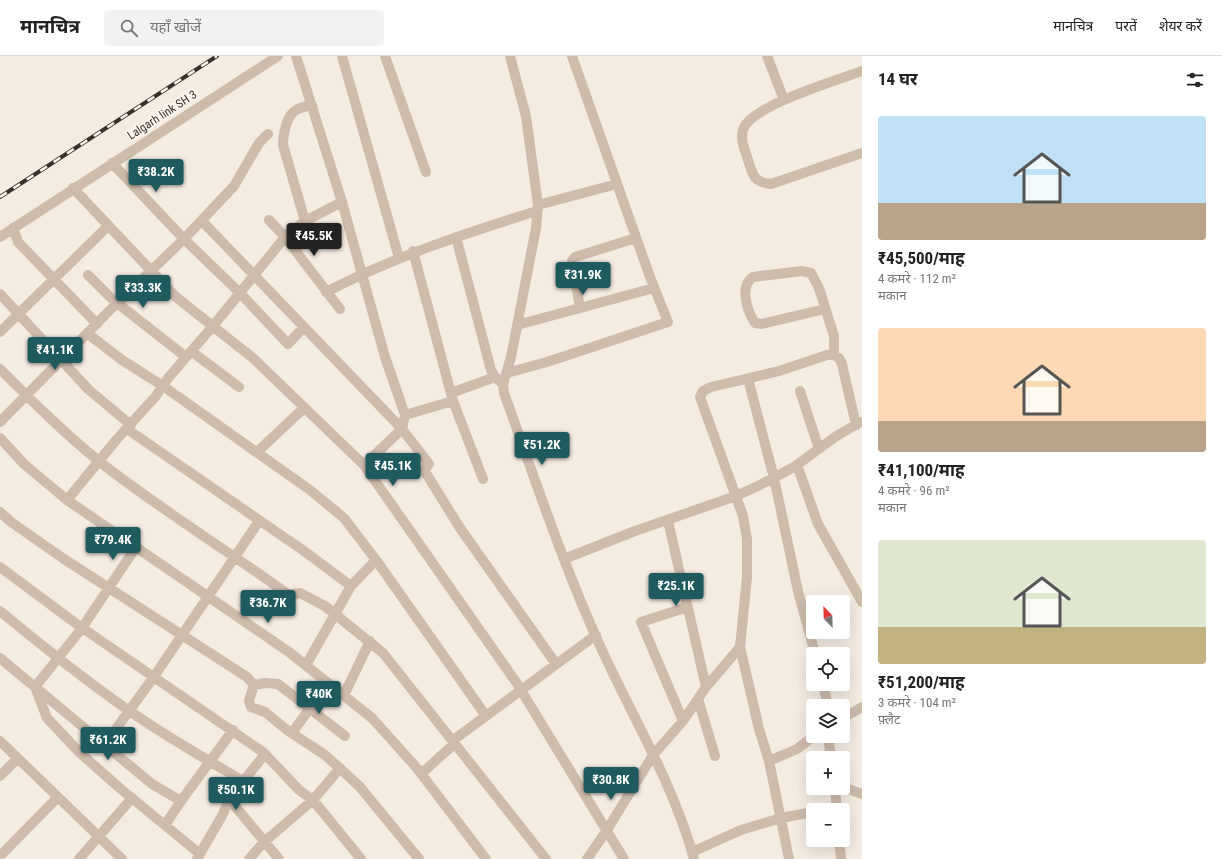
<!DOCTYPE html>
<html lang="hi">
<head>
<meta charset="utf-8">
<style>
  body { margin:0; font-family:"Roboto Condensed","Noto Sans Devanagari",sans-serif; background:#f2f2f2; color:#222; height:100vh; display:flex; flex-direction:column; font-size:15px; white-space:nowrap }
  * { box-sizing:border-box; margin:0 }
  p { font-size:13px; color:#767676 }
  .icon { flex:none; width:22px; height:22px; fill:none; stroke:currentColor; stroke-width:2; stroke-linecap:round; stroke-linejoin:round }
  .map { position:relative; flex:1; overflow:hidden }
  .panel { display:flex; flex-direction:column; background:#fff; width:360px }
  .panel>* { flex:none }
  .needle { width:26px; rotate:337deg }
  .fabs { position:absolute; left:806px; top:539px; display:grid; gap:8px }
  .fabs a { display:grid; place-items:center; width:44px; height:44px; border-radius:4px; background:#fff; box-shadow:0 4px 16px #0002; font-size:20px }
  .price { position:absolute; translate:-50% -34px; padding:0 9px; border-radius:4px; background:#1f5a5e; color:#fff; font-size:13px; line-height:26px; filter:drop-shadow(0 1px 2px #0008) }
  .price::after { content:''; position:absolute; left:50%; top:24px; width:12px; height:9px; margin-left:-6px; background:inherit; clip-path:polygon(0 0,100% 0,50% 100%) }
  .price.selected { background:#222; color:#fff }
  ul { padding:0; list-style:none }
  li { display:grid; align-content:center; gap:8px; height:212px; padding:0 16px }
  li span { display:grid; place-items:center; height:124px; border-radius:4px; color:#555 }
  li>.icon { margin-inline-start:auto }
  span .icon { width:72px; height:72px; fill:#fffc; stroke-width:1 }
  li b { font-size:17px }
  h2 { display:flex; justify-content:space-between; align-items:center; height:48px; padding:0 16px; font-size:17px }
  header { display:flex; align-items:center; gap:24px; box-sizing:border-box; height:56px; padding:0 20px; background:#fff; border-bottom:1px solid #e0e0e0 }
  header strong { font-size:19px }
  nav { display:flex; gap:22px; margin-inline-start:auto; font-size:14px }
  .search { width:280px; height:36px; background:#f2f2f2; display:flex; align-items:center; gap:10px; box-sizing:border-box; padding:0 14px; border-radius:4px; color:#767676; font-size:15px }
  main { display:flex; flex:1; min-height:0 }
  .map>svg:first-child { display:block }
</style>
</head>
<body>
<header>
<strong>मानचित्र</strong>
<div class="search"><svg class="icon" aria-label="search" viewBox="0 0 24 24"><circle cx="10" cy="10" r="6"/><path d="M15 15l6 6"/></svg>यहाँ खोजें</div>
<nav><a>मानचित्र</a><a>परतें</a><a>शेयर करें</a></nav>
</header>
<main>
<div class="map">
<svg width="862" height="803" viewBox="0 0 862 803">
  <rect width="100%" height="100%" fill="#f4ebe1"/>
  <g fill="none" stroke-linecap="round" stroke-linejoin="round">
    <path stroke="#cdbbac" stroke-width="10" d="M 296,0 L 342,146 L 385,301 L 405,359 L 402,373 L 364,409
      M 342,0 L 399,202
      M 385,0 L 426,116
      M 510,0 L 526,60 L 538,149 L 536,172 L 511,301 L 503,328 L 504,337 C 535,423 563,509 601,592 C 633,662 674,729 694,803
      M 767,0 L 784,44
      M 862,15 C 838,24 749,50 743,74 C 740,85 745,94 748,104 C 753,119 753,126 771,128 L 862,97
      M 268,78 L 259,87 L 234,130 L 184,183 L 240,237 L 288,288 L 304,271
      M 73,132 L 176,241 L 253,302 L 364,409 L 516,626 L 624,803
      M 538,149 L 617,128
      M 269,164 L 285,181 L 340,253
      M 202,165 L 402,373 L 429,408 L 424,414 L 460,472 L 556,608
      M 305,165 L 283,89 C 283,79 286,60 296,54 C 301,51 307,50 312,49
      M 13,172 L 18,186 L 97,268
      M 0,181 L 278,0
      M 456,181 L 491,314 L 495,321 L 503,328
      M 413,195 L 453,345 L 483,423
      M 88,219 L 112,243 L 186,301
      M 326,236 C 394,201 465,177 537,155
      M 0,238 L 89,334 L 131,369
      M 580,252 L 572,205 L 575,201 L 636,182
      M 825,253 L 762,268 L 755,267 C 747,255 739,230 753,221 L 802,215 L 811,217 L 819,232 L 834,280 L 834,299
      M 517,269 L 654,232
      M 0,276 L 108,170
      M 88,278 L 122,304 L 163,330 L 310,434 L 344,462 L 376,504 L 486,660
      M 191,295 L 239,331
      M 0,313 C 32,345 65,378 100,406 C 161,454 227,494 289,539 L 300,537 L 325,550 L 383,597 L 546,803
      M 507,317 L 547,306 L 668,266 L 650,221 L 572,0
      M 748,323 L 774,422 L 798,535 L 815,598
      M 800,335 L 819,393
      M 451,337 L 495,321
      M 405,359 L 453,345
      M 0,366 L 109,255 L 184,183 L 112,107
      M 127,373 L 304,495 L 351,530
      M 0,382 L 24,408 L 67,444 L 289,596 L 372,662 L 416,711 L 486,803
      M 257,396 L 304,352
      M 797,409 L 818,468 L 862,546
      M 67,444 L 117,383 L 155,341 L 169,321 L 213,270 L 285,181 L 305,165 L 342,146
      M 0,456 L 11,466 L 64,503 L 247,621 L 254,629 L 249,645 L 251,651 L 265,656 L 287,674 L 325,699 L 344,716 L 360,731 L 419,803
      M 668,465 L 706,631
      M 136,491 L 82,572 L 35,631 L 47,662 L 79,696 L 122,734 L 200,798
      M 564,503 L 635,475 L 736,440 L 758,430 L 794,411 L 835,381 L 860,366
      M 0,511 L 78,569 L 263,696 L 299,734 L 313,744 L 361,803
      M 0,555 C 46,593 93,631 143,664 C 176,686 209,705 243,725
      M 0,602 L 152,728 L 181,745 L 233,674
      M 306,609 L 351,530 L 376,504
      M 823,628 L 828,650
      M 254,629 L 265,627 L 278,628 L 345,680
      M 344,639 L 370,585
      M 698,643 L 715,700
      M 843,662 L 862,651
      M 683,665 L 641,566 L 688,551
      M 292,677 L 328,627
      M 828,680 L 831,702
      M 0,685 L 122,803
      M 452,685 L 596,579
      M 105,688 L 153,622 L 259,465
      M 769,705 L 797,693 L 814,680
      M 421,718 L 454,688
      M 0,720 L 17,703
      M 843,731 L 862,738
      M 835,732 L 837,754
      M 229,743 L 279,803
      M 822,754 L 836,751
      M 165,769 L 181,745
      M 839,784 L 841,803
      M 692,796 L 741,774 L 781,762 L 813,756
      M 2,798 L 57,742
      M 79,803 L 132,742
      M 197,803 L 223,758 L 229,743 L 265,698
      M 249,803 L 264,786 L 313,744 L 340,712
      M 587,803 L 607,774 L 653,699 L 683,665 L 706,631 L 740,591
      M 789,803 L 769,705 L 759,673 L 740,591 L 747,521 L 747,483 L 743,460 L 700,341 L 703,335 L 711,331 L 779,315 L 827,299 L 834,299 L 839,302 L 842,308 L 856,369"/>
    <defs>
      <path id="rail" d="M 0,141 L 217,0"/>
    </defs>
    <use href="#rail" stroke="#3b302b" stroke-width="4"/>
    <use href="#rail" stroke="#fbf5ee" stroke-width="2.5" stroke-dasharray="8" stroke-linecap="butt"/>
  </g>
  <g text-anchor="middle" stroke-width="4" stroke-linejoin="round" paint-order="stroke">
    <g font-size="12" fill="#3b302b" stroke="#fbf5ee">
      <text transform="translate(162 59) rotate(-33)" y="4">Lalgarh link SH 3</text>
    </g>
  </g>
</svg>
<div class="fabs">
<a><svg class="needle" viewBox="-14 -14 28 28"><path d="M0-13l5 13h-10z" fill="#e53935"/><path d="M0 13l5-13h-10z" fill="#767676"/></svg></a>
<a><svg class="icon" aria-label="locate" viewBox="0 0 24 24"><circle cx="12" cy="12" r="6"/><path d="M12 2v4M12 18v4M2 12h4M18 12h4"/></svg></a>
<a><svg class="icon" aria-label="layers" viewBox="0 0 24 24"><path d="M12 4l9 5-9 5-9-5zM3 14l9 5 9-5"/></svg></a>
<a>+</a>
<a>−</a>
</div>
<b class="price" style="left:156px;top:137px">₹38.2K</b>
<b class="price selected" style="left:314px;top:201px">₹45.5K</b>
<b class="price" style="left:583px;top:240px">₹31.9K</b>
<b class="price" style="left:143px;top:253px">₹33.3K</b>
<b class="price" style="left:55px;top:315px">₹41.1K</b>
<b class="price" style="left:542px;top:410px">₹51.2K</b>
<b class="price" style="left:393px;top:431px">₹45.1K</b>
<b class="price" style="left:113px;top:505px">₹79.4K</b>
<b class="price" style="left:676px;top:551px">₹25.1K</b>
<b class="price" style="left:268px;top:568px">₹36.7K</b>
<b class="price" style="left:319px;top:659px">₹40K</b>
<b class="price" style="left:108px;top:705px">₹61.2K</b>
<b class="price" style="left:611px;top:745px">₹30.8K</b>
<b class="price" style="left:236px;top:755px">₹50.1K</b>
</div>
<section class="panel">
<h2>14 घर<svg class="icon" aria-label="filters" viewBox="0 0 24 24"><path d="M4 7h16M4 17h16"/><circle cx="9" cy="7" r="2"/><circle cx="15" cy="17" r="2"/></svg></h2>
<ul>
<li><span style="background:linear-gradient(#bfe0f5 70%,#b9a48a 0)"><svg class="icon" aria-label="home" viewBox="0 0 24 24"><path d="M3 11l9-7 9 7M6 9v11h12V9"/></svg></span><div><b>₹45,500/माह</b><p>4 कमरे · 112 m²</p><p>मकान</p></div></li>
<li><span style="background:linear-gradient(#ffd9b3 75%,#b9a48a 0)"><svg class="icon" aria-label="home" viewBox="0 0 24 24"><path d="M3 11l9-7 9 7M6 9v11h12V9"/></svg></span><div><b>₹41,100/माह</b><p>4 कमरे · 96 m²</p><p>मकान</p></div></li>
<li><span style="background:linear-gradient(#dfe7d0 70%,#c2b280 0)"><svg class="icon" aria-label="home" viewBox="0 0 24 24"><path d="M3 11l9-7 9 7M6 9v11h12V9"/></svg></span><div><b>₹51,200/माह</b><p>3 कमरे · 104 m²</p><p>फ़्लैट</p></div></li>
</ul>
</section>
</main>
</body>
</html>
